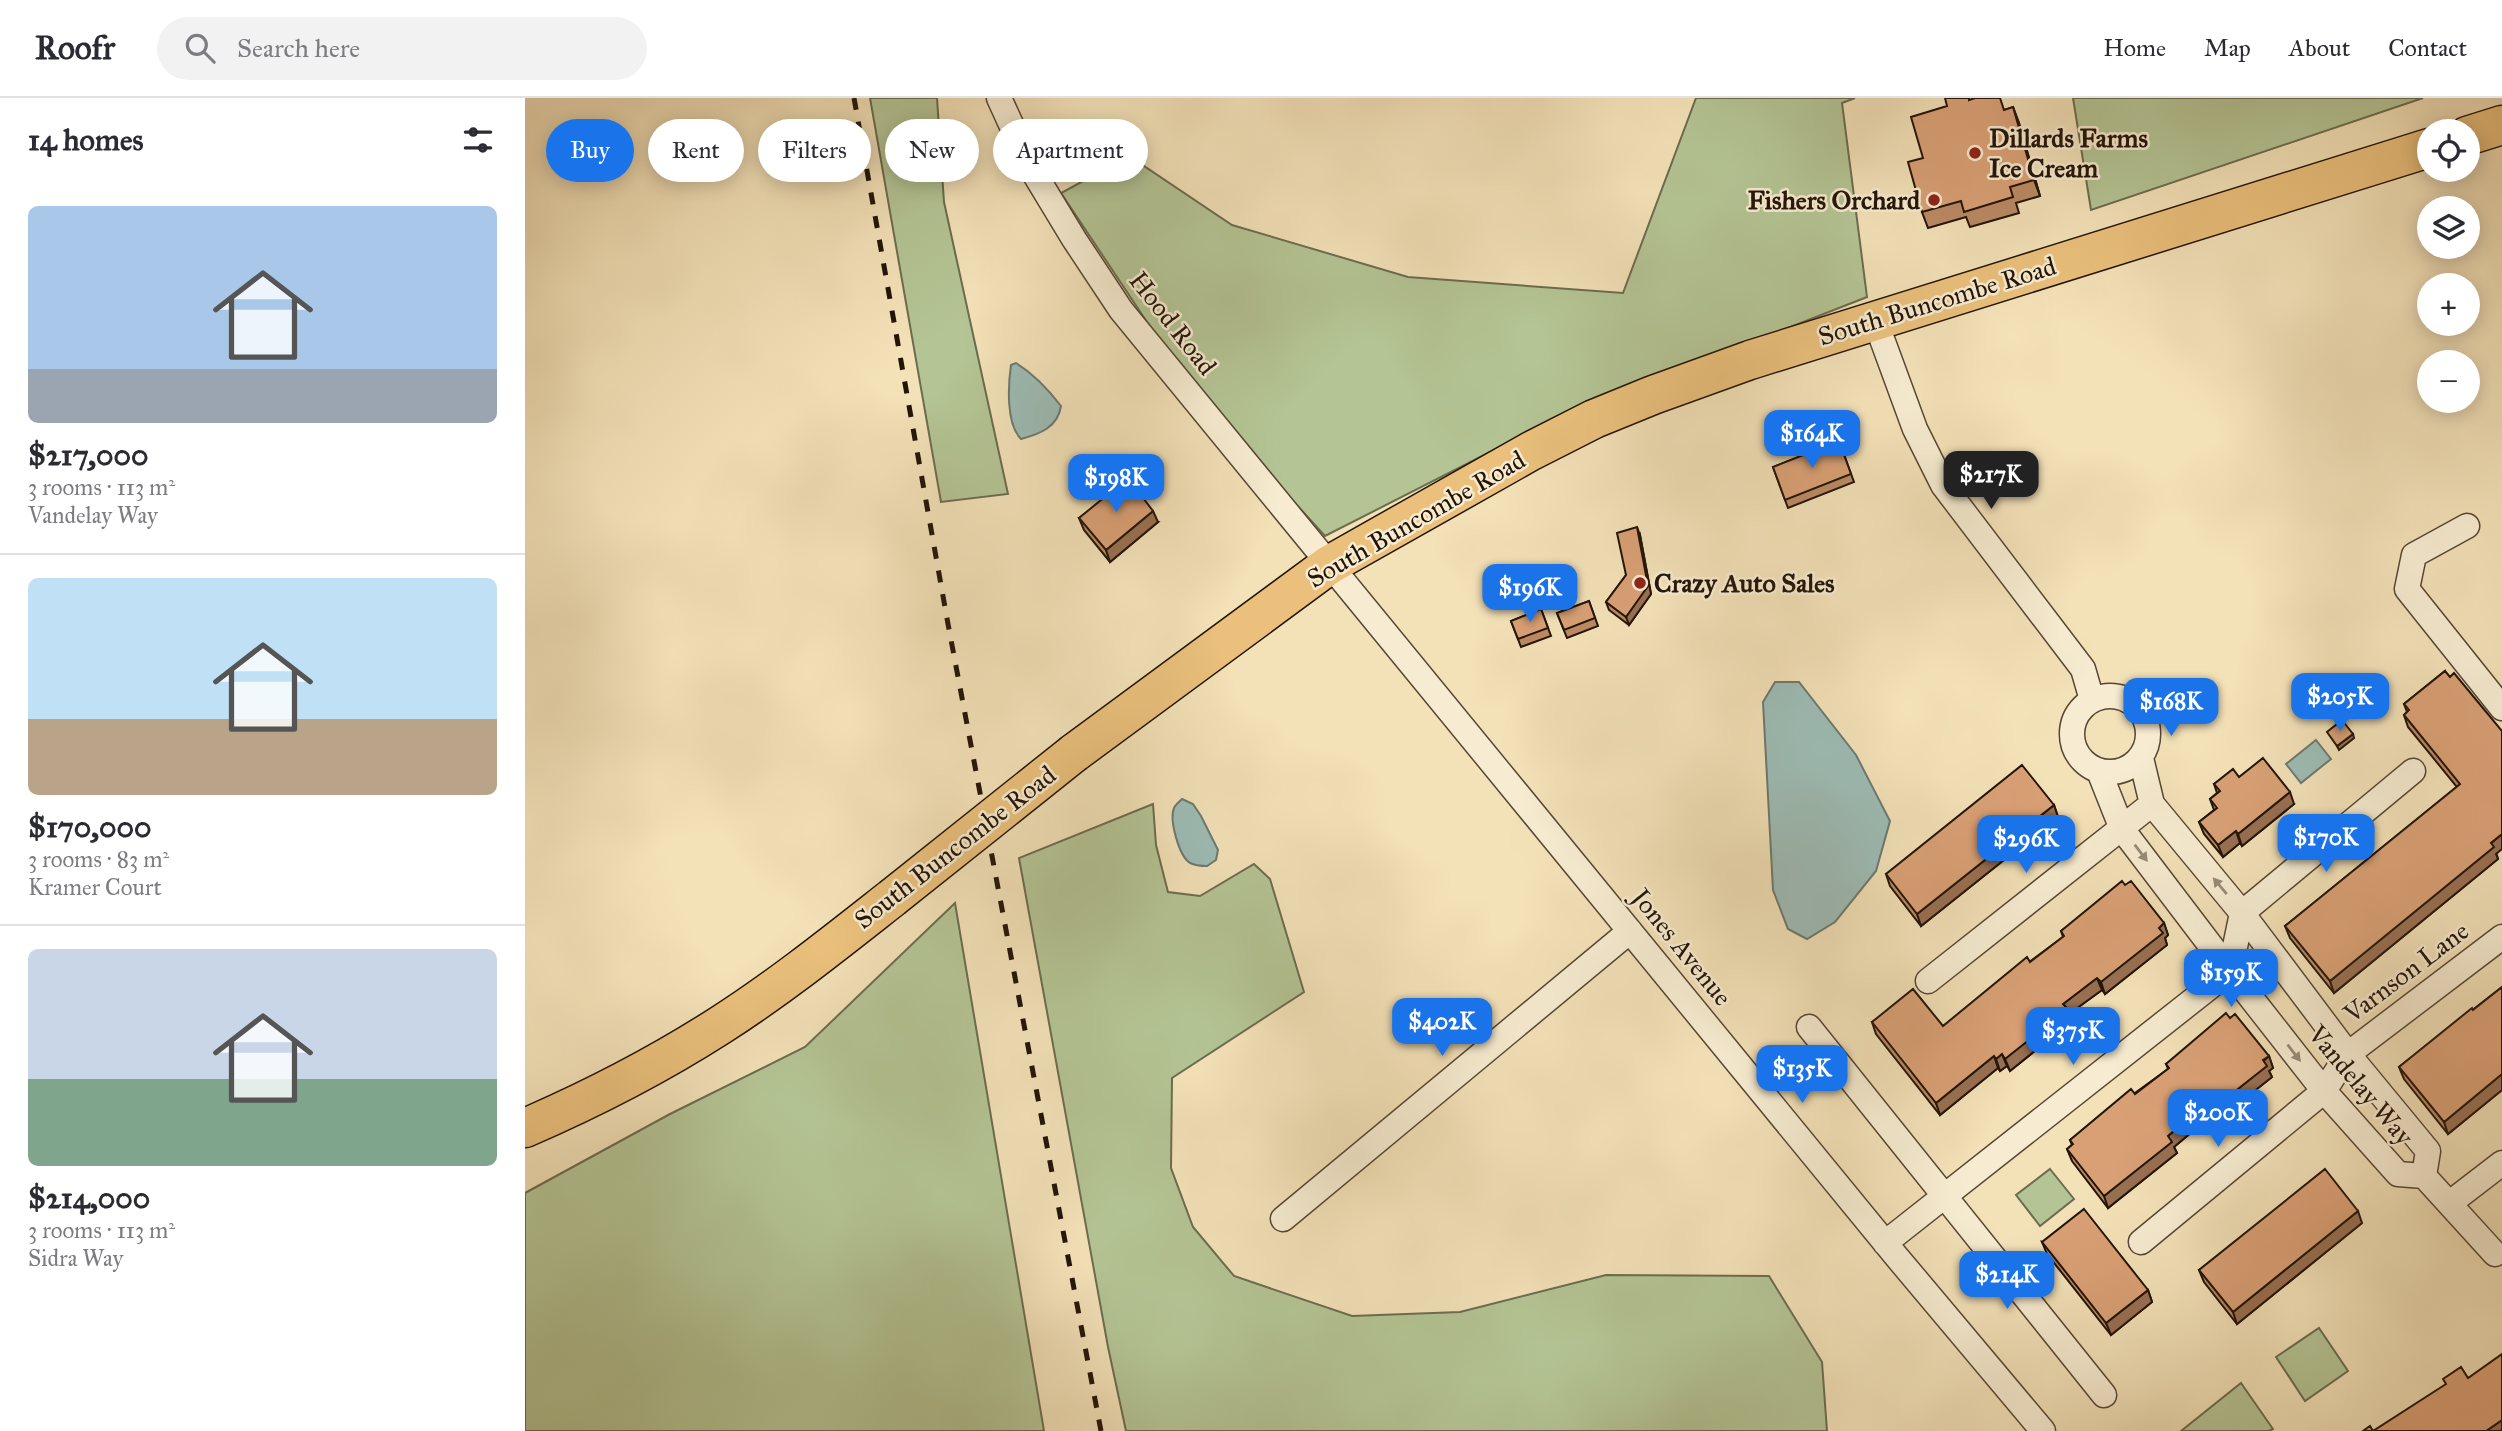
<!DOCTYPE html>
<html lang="en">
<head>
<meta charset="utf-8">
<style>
  body { margin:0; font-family:"IM FELL Great Primer",serif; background:#f2f2f3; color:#2b2b33; height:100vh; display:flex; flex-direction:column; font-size:26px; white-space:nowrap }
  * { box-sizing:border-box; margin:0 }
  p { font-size:23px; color:#7c7c81 }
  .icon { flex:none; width:38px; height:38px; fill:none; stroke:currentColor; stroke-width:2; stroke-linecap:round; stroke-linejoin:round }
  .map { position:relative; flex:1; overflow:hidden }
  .panel { display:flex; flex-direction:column; background:#fff; width:525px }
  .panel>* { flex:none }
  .banner { position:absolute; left:21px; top:21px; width:665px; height:63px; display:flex; gap:14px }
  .controls { position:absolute; left:1892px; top:21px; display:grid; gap:14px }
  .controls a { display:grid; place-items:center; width:63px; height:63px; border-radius:50%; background:#fff; box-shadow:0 4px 18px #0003; font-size:35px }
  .price { position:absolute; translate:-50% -60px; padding:0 16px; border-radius:14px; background:#1a73e8; color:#fff; font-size:23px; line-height:46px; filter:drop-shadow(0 2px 4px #0008) }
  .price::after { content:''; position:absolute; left:50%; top:42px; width:21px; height:16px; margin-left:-10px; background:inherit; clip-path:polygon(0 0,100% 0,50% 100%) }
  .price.on { background:#222; color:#fff }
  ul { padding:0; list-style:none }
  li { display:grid; align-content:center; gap:14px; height:371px; padding:0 28px }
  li+li { border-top:2px solid #e1e1e2 }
  li span { display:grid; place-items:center; height:217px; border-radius:10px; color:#555 }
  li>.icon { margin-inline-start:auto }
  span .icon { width:126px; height:126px; fill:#fffc; stroke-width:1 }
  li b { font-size:30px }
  h2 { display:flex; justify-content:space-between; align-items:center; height:84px; padding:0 28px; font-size:30px }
  .tag { padding:0 24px; border-radius:32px; background:#fff; box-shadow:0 4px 18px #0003; font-size:24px; line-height:63px }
  .tag.on { background:#1a73e8; color:#fff }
  header { display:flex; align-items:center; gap:42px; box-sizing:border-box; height:98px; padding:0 35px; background:#fff; border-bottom:2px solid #e1e1e2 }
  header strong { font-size:33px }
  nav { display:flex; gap:38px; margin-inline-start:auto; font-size:24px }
  .search { width:490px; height:63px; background:#f2f2f3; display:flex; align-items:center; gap:18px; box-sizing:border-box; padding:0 24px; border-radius:38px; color:#7c7c81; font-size:26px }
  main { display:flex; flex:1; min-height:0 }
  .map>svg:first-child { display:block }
</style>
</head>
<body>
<header>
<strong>Roofr</strong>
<div class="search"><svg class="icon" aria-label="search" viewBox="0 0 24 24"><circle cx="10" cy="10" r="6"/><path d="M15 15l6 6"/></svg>Search here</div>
<nav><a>Home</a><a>Map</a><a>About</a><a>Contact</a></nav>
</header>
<main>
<section class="panel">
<h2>14 homes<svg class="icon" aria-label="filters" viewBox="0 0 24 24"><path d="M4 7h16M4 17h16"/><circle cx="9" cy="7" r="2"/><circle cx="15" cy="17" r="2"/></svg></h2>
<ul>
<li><span style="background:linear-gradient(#a9c7e8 75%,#9aa5b1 0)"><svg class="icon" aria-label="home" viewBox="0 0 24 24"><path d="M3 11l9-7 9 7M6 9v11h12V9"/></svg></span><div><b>$217,000</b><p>3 rooms · 113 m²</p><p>Vandelay Way</p></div></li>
<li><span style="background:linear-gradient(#bfe0f5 65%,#b9a48a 0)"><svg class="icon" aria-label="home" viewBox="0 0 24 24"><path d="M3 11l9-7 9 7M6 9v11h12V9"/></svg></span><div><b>$170,000</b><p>3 rooms · 83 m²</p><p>Kramer Court</p></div></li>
<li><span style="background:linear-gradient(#c9d6e8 60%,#7fa58c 0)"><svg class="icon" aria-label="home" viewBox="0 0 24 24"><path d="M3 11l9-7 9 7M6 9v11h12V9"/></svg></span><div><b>$214,000</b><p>3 rooms · 113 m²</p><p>Sidra Way</p></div></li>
</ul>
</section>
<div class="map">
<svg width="1977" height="1333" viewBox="0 0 1977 1333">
  <rect width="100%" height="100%" fill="#f3e1b8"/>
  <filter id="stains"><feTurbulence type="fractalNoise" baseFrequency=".00286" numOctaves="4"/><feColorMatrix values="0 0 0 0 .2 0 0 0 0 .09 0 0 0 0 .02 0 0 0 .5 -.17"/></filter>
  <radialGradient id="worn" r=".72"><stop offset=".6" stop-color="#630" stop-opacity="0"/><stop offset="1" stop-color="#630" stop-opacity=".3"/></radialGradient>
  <path fill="#b4c494" stroke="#6c6c4e" stroke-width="2" d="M 345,0 L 412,0 L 419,104 L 483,396 L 416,404 Z
    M 1171,0 L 1330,0 L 1317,5 L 1342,199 L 1028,322 L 800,438 L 668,293 L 536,95 L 604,58 L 707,127 L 883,179 L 1098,195 Z
    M 1548,0 L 1898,0 L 1566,112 Z
    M 628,706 L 631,747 L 643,794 L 675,798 L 729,766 L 745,781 L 779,894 L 647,980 L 646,1070 L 668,1129 L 709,1178 L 827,1218 L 935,1214 L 1081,1177 L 1244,1178 L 1297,1264 L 1302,1333 L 601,1333 L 583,1249 L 494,760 Z
    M 430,805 L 519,1333 L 0,1333 L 0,1095 L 145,1016 L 280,949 Z
    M 1525,1071 L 1549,1101 L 1515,1128 L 1491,1097 Z
    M 1794,1230 L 1823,1273 L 1780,1303 L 1751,1259 Z
    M 1716,1285 L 1748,1331 L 1744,1333 L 1656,1333 Z"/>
  <path fill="#9dbcb5" stroke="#6c7970" stroke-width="2" d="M 491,265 C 509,276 523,291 536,308 C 533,329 515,336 496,341 C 481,326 483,288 486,267 Z
    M 1250,584 L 1274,584 L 1331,657 L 1365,723 L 1351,773 L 1310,824 L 1282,841 L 1263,831 L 1248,792 L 1238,604 Z
    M 1791,642 L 1806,661 L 1776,685 L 1761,666 Z
    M 657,701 L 668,706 L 676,718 L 693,752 L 691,762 L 682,768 C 676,768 671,768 665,765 C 654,758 644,722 649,710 C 650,707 654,704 657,701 Z"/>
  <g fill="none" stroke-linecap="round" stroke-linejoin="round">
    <defs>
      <path id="street" d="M 474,0 L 506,70 L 549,141 L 596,212 L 1371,1158 L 1518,1333
        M 1350,222 L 1390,331 L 1418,387 L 1558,571 L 1567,602
        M 1942,428 L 1889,457 L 1882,491 L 1977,610
        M1547 636a38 38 0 1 1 76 0a38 38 0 1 1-76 0Z
        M 1616,660 L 1627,706 L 1717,815 L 1823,956 L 1903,1053 L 1899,1078
        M 1574,673 L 1597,731 L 1705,873 L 1799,993 L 1873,1076 L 1899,1078 L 1970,1156
        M 1403,883 L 1627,706
        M 1284,929 L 1579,1297
        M 1925,1105 L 1977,1065
        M 758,1121 L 1105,833
        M 1616,1144 L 1799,993 L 1823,956 L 1977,839
        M 1360,1145 L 1705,873 L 1717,815 L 1888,673"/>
      <path id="primary" d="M 1942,38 L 1977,27
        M 549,655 L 804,467 L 1006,353 L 1069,321 L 1128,297 L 1225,262 L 1904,50
        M 0,1030 C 67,1001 133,967 194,928 C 255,889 311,844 367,800"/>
    </defs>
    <use href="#street" stroke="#574734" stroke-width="27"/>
    <use href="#primary" stroke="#231408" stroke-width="41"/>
    <use href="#street" stroke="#f7ecd1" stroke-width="24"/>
    <use href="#primary" stroke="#eac07c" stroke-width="38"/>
    <path stroke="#231408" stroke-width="5" stroke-dasharray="12 12" stroke-linecap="butt" d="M 329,0 L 423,526 L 576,1333"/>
    <defs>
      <path id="primary-bridge" d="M 367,800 L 549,655"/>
    </defs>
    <use href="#primary-bridge" stroke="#231408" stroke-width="41" stroke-linecap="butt"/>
    <use href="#primary-bridge" stroke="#eac07c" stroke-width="38"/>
  </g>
  <path fill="#bb8a65" stroke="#231408" stroke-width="2" d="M 1445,2 L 1480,12 L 1488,9 L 1494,25 L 1515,98 L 1491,105 L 1494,115 L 1445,129 L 1441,119 L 1403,130 L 1397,114 L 1398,60 Z
    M 1314,343 L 1329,384 L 1263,410 L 1248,369 Z
    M 554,420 L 633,424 L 585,464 L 559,432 Z
    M 1115,437 L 1126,496 L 1104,527 L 1084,512 L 1081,504 L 1101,477 Z
    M 1064,503 L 1073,528 L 1042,540 L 1032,515 Z
    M 1016,511 L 1026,538 L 996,549 L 986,523 Z
    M 1920,573 L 1973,761 L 1809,895 L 1765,840 L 1760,828 L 1932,689 L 1883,629 L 1879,617 L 1882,614 L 1879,606 Z
    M 1714,679 L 1769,706 L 1717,748 L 1715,745 L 1698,759 L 1679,736 L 1674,724 L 1689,712 L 1685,701 L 1692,695 L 1689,686 Z
    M 1529,707 L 1533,719 L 1396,828 L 1365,788 L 1361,776 Z
    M 1600,787 L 1639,825 L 1643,837 L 1640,840 L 1642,847 L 1580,896 L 1577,892 L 1544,916 L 1547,923 L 1485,973 L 1482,968 L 1475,973 L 1473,970 L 1415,1017 L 1351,936 L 1347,924 L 1418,928 L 1538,839 L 1536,833 Z
    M 1977,889 L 1977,992 L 1923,1036 L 1879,981 L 1874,969 Z
    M 1744,958 L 1748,970 L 1744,973 L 1747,979 L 1684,1029 L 1681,1025 L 1675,1030 L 1674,1028 L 1649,1049 L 1652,1055 L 1583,1110 L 1547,1063 L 1542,1051 L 1547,1047 L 1545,1042 L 1643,971 L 1641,966 Z
    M 1837,1125 L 1712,1226 L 1679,1184 L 1674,1172 Z
    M 1517,1144 L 1623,1192 L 1627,1204 L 1586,1237 L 1522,1156 Z"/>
  <path fill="#987052" stroke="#231408" stroke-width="2" d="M 1488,9 L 1494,25 L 1515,98 L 1509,82 Z
    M 628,413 L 633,424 L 585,464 L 581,452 Z
    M 1112,429 L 1115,437 L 1126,496 L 1104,527 L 1101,519 Z
    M 1828,636 L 1829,640 L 1814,652 L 1812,648 Z
    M 1765,694 L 1769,706 L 1717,748 L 1713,736 Z
    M 1529,707 L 1533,719 L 1396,828 L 1392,816 Z
    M 1711,733 L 1715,745 L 1698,759 L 1693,747 Z
    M 1977,736 L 1977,751 L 1971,756 L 1973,761 L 1809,895 L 1805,883 Z
    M 1639,825 L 1643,837 L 1640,840 L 1642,847 L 1580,896 L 1576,884 Z
    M 1572,880 L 1577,892 L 1544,916 L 1547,923 L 1485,973 L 1480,961 L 1538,906 Z
    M 1477,956 L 1482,968 L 1475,973 L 1471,961 Z
    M 1469,958 L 1473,970 L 1415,1017 L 1411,1005 Z
    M 1744,958 L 1748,970 L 1744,973 L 1747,979 L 1684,1029 L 1680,1017 Z
    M 1977,976 L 1977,992 L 1923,1036 L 1919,1024 Z
    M 1677,1013 L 1681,1025 L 1675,1030 L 1671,1018 Z
    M 1669,1016 L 1674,1028 L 1649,1049 L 1652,1055 L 1583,1110 L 1579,1098 L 1643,1038 Z
    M 1833,1113 L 1837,1125 L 1712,1226 L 1708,1214 Z
    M 1623,1192 L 1627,1204 L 1586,1237 L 1581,1225 Z
    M 1977,1322 L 1977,1332 L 1975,1333 L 1961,1333 Z"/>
  <path fill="#d9a075" stroke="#231408" stroke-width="2" d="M 1420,0 L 1444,0 L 1444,2 L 1450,0 L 1475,0 L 1479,12 L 1488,9 L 1509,82 L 1485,89 L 1488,99 L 1439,114 L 1436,103 L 1397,114 L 1383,64 L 1398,60 L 1386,19 L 1422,8 Z
    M 1314,343 L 1326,376 L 1260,402 L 1248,369 Z
    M 603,380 L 628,413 L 581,452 L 554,420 Z
    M 1112,429 L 1123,488 L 1101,519 L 1081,504 L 1101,477 L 1092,435 Z
    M 1064,503 L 1070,520 L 1039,532 L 1032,515 Z
    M 1016,511 L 1023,530 L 993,541 L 986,523 Z
    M 1920,573 L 1925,579 L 1929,575 L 1977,633 L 1977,736 L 1966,745 L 1969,749 L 1805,883 L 1760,828 L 1935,686 L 1879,617 L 1884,612 L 1879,606 Z
    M 1817,622 L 1828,636 L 1812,648 L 1802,634 Z
    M 1738,660 L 1765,694 L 1713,736 L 1711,733 L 1693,747 L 1674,724 L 1692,710 L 1685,701 L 1695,693 L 1689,686 L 1708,671 L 1714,679 Z
    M 1497,667 L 1529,707 L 1392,816 L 1361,776 Z
    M 1597,783 L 1600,787 L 1606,783 L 1639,825 L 1634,830 L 1638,835 L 1576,884 L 1572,880 L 1538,906 L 1543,911 L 1480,961 L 1477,956 L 1471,961 L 1469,958 L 1411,1005 L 1347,924 L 1388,891 L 1418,928 L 1502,859 L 1505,864 L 1539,838 L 1536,833 Z
    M 1977,889 L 1977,976 L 1919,1024 L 1874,969 L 1947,910 L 1948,912 Z
    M 1701,915 L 1705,920 L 1710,916 L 1744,958 L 1738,962 L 1742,968 L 1680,1017 L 1677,1013 L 1671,1018 L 1669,1016 L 1643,1038 L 1647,1044 L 1579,1098 L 1542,1051 L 1548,1046 L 1545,1042 L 1606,991 L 1610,996 L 1644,970 L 1641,966 Z
    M 1800,1071 L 1833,1113 L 1708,1214 L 1674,1172 Z
    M 1559,1111 L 1623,1192 L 1581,1225 L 1517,1144 Z
    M 1977,1256 L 1977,1322 L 1961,1333 L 1848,1333 L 1921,1286 L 1918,1281 L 1936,1269 L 1943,1280 Z
    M 1845,1328 L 1848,1333 L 1838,1333 Z"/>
  <defs><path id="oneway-solid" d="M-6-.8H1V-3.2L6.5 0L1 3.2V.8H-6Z" transform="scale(1.75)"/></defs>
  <g fill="#988b77">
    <use href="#oneway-solid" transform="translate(1616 755) rotate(53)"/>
    <use href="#oneway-solid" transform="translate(1695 788) rotate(-130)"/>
    <use href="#oneway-solid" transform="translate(1769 955) rotate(52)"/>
  </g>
  <g fill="#8f2418" stroke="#f7ecd1" stroke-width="2.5">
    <circle cx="1450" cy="55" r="7"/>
    <circle cx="1409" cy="102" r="7"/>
    <circle cx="1115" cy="485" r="7"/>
  </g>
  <g text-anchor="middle" stroke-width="5" stroke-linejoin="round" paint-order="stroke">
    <g font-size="26" font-weight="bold" fill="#231408" stroke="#f7ecd1" text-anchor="start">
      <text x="1464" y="49">Dillards Farms<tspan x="1464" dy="30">Ice Cream</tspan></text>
      <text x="1395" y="111" text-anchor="end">Fishers Orchard</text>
      <text x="1129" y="494">Crazy Auto Sales</text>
    </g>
    <g font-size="26" fill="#231408" stroke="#f7ecd1">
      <text transform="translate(1412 203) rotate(-17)" y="9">South Buncombe Road</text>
      <text transform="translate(648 225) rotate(52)" y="9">Hood Road</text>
      <text transform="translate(891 421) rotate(-30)" y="9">South Buncombe Road</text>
      <text transform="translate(430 749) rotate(-38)" y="9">South Buncombe Road</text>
      <text transform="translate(1157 849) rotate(51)" y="9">Jones Avenue</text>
      <text transform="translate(1881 874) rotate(-37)" y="9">Varnson Lane</text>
      <text transform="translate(1836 987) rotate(50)" y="9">Vandelay Way</text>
    </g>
  </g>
  <rect width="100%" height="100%" filter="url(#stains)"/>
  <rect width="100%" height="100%" fill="url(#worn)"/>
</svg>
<div class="controls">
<a><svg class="icon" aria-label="locate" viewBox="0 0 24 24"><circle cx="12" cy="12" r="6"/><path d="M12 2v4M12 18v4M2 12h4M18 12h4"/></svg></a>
<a><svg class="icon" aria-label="layers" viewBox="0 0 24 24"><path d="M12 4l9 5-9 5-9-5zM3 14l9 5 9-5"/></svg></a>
<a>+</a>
<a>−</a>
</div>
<b class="price" style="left:1287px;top:372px">$164K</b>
<b class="price on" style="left:1466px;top:413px">$217K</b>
<b class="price" style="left:591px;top:416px">$198K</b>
<b class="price" style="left:1005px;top:526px">$196K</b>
<b class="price" style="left:1815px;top:635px">$205K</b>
<b class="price" style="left:1646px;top:640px">$168K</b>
<b class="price" style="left:1801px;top:776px">$170K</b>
<b class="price" style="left:1501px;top:777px">$296K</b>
<b class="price" style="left:1706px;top:911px">$159K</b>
<b class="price" style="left:917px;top:960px">$402K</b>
<b class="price" style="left:1548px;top:969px">$375K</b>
<b class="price" style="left:1277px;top:1007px">$135K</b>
<b class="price" style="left:1693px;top:1051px">$200K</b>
<b class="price" style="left:1482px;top:1213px">$214K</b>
<div class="banner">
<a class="tag on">Buy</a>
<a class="tag">Rent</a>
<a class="tag">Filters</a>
<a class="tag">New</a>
<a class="tag">Apartment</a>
</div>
</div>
</main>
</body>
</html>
